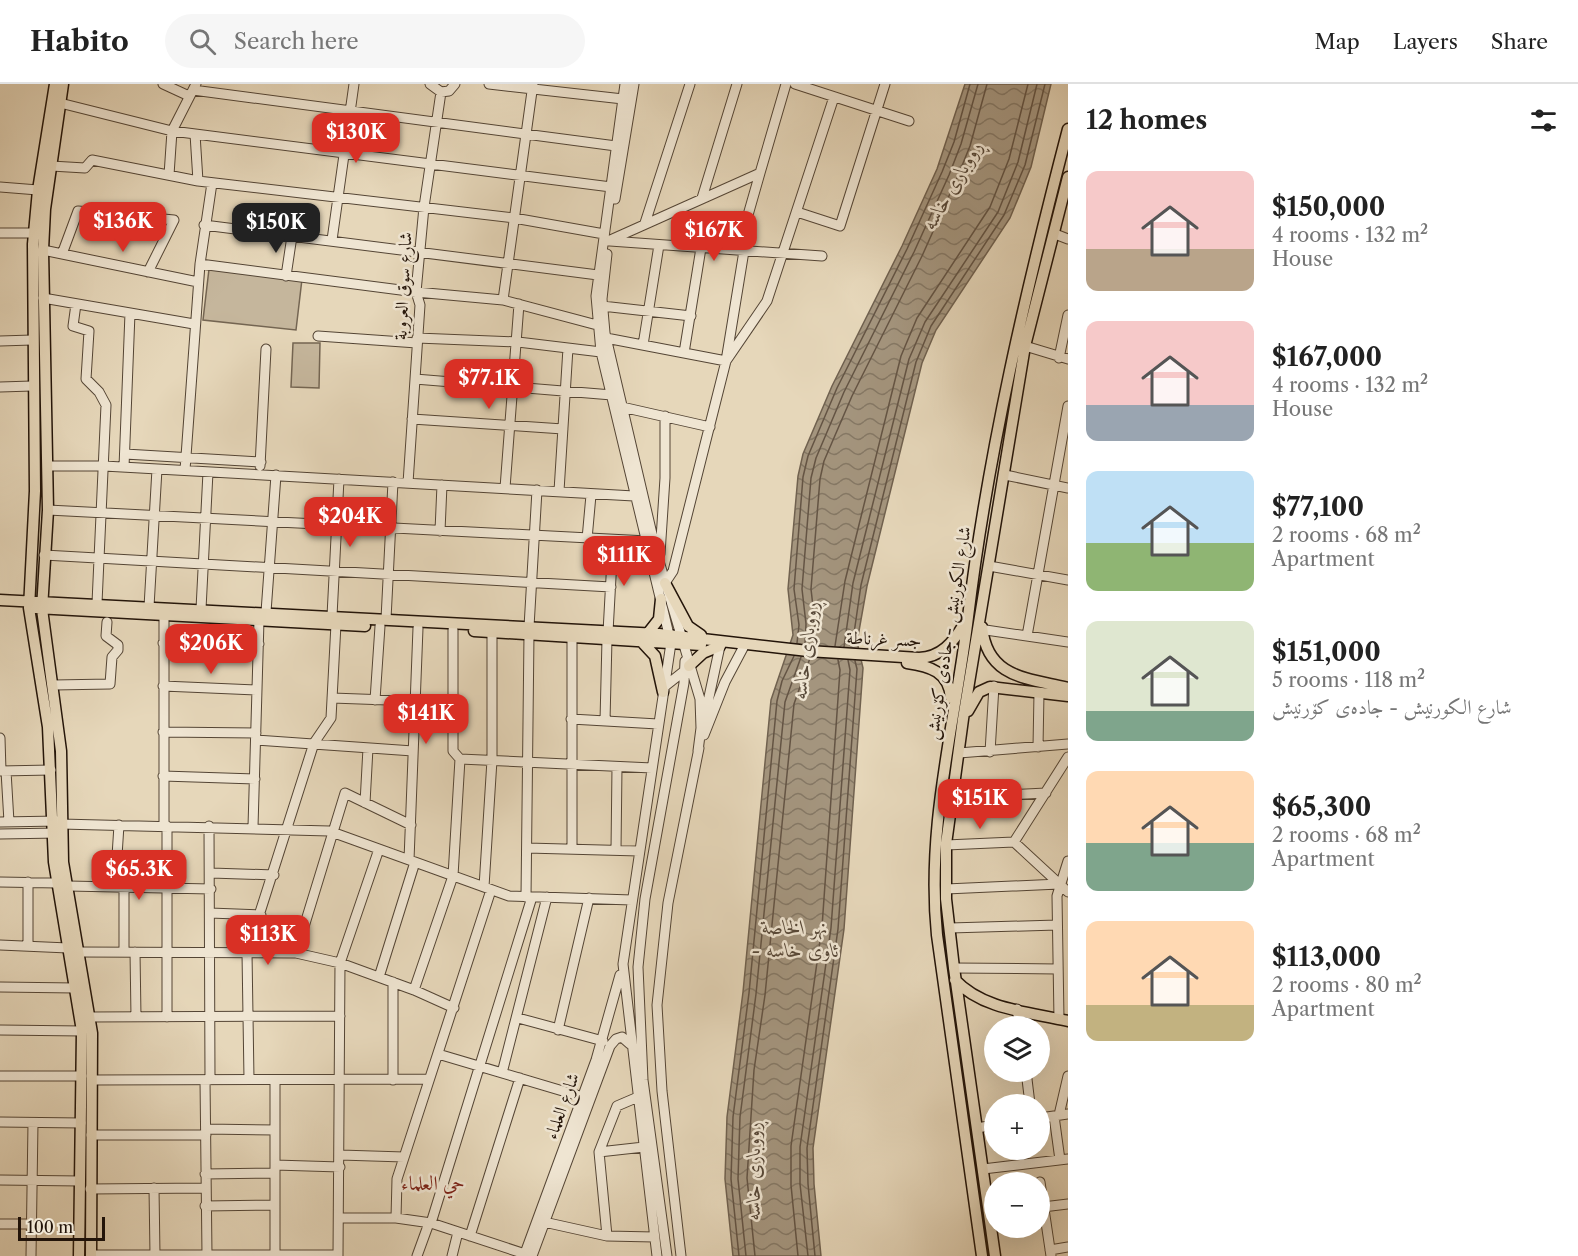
<!DOCTYPE html>
<html lang="en">
<head>
<meta charset="utf-8">
<style>
  body { margin:0; font-family:"Libre Caslon Text",Amiri,serif; background:#f6f6f6; color:#222; height:100vh; display:flex; flex-direction:column; font-size:22px; white-space:nowrap }
  * { box-sizing:border-box; margin:0 }
  p { font-size:20px; color:#767676 }
  .icon { flex:none; width:33px; height:33px; fill:none; stroke:currentColor; stroke-width:2; stroke-linecap:round; stroke-linejoin:round }
  .map { position:relative; flex:1; overflow:hidden }
  .details { display:flex; flex-direction:column; background:#fff; width:510px }
  .details>* { flex:none }
  .tools { position:absolute; left:984px; top:932px; display:grid; gap:12px }
  .tools a { display:grid; place-items:center; width:66px; height:66px; border-radius:50%; background:#fff; box-shadow:0 6px 24px #0002; font-size:30px }
  .scale { position:absolute; left:18px; bottom:15px; width:87px; box-sizing:border-box; padding-left:6px; border:3px solid #231409; border-top:0; font-size:16px; line-height:21px; white-space:nowrap; color:#231409; -webkit-text-stroke:4px #efe5d2; paint-order:stroke }
  .price { position:absolute; translate:-50% -51px; padding:0 14px; border-radius:12px; background:#d93025; color:#fff; font-size:20px; line-height:39px; filter:drop-shadow(0 2px 3px #0008) }
  .price::after { content:''; position:absolute; left:50%; top:36px; width:18px; height:14px; margin-left:-9px; background:inherit; clip-path:polygon(0 0,100% 0,50% 100%) }
  .price.current { background:#222; color:#fff }
  ul { padding:0; list-style:none }
  li { display:flex; align-items:center; gap:18px; height:150px; padding:0 18px }
  li span { display:grid; place-items:center; flex:none; width:168px; height:120px; border-radius:12px; color:#555 }
  li>.icon { margin-inline-start:auto }
  span .icon { width:72px; height:72px; fill:#fffc; stroke-width:1 }
  li b { font-size:26px }
  h2 { display:flex; justify-content:space-between; align-items:center; height:72px; padding:0 18px; font-size:26px }
  header { display:flex; align-items:center; gap:36px; box-sizing:border-box; height:84px; padding:0 30px; background:#fff; border-bottom:2px solid #e0e0e0 }
  header strong { font-size:28px }
  nav { display:flex; gap:33px; margin-inline-start:auto; font-size:21px }
  .search { width:420px; height:54px; background:#f6f6f6; display:flex; align-items:center; gap:15px; box-sizing:border-box; padding:0 21px; border-radius:33px; color:#767676; font-size:22px }
  main { display:flex; flex:1; min-height:0 }
  .map>svg:first-child { display:block }
</style>
</head>
<body>
<header>
<strong>Habito</strong>
<div class="search"><svg class="icon" aria-label="search" viewBox="0 0 24 24"><circle cx="10" cy="10" r="6"/><path d="M15 15l6 6"/></svg>Search here</div>
<nav><a>Map</a><a>Layers</a><a>Share</a></nav>
</header>
<main>
<div class="map">
<svg width="1068" height="1172" viewBox="0 0 1068 1172">
  <defs>
    <pattern id="water-waves" width="16" height="10" patternUnits="userSpaceOnUse" patternTransform="scale(1.5)"><rect width="16" height="10" fill="#a4957e"/><path d="M0 5q4-4 8 0t8 0" fill="none" stroke="#857865"/></pattern>
  </defs>
  <rect width="100%" height="100%" fill="#e6d7ba"/>
  <filter id="stains"><feTurbulence type="fractalNoise" baseFrequency=".00333" numOctaves="4"/><feColorMatrix values="0 0 0 0 .2 0 0 0 0 .09 0 0 0 0 .02 0 0 0 .5 -.17"/></filter>
  <radialGradient id="worn" r=".72"><stop offset=".6" stop-color="#630" stop-opacity="0"/><stop offset="1" stop-color="#630" stop-opacity=".3"/></radialGradient>
  <path fill="#c5b69c" stroke="#746552" stroke-width="1.5" d="M 209,185 L 302,195 L 296,246 L 203,236 Z
    M 293,259 L 320,259 L 319,304 L 291,303 Z"/>
  <path fill="url(#water-waves)" stroke="#70614f" stroke-width="1.5" d="M 965,0 L 1051,0 L 1031,83 L 1010,134 L 936,246 L 922,279 L 867,502 L 857,558 L 863,584 L 844,845 L 813,1064 L 814,1100 L 821,1172 L 733,1172 L 725,1095 L 727,1033 L 743,908 L 771,616 L 793,551 L 788,505 L 798,392 L 803,370 L 832,302 L 902,162 L 937,85 Z"/>
  <g fill="none" stroke-linecap="round" stroke-linejoin="round">
    <path stroke="#645444" stroke-width="1.5" d="M 797,559 L 799,541 L 794,505 L 803,393 L 808,372 L 837,304 L 907,165 L 942,88 L 954,58 L 970,0
      M 805,560 L 806,540 L 802,505 L 811,394 L 816,374 L 844,308 L 914,168 L 949,91 L 961,60 L 978,0
      M 814,561 L 815,540 L 811,505 L 820,395 L 824,377 L 852,312 L 922,172 L 957,94 L 970,62 L 987,0
      M 835,562 L 845,497 L 901,272 L 917,234 L 990,123 L 1009,75 L 1028,0
      M 844,563 L 853,499 L 909,275 L 925,238 L 998,128 L 1018,78 L 1037,0
      M 852,563 L 861,501 L 916,278 L 931,242 L 1004,131 L 1025,81 L 1045,0
      M 739,1172 L 731,1095 L 733,1033 L 749,909 L 777,617 L 782,597 L 794,572
      M 746,1172 L 738,1095 L 740,1033 L 756,910 L 785,618 L 801,573
      M 755,1172 L 747,1094 L 754,986 L 765,911 L 794,620 L 810,574
      M 798,1172 L 791,1101 L 791,1062 L 822,843 L 840,586 L 838,576
      M 808,1172 L 800,1100 L 800,1063 L 831,844 L 850,586 L 848,576
      M 815,1172 L 808,1100 L 807,1064 L 838,845 L 857,585 L 855,577"/>
    <defs>
      <path id="minor" d="M 163,0 L 189,12
        M 430,0 L 441,8 L 449,7 L 455,0
        M 489,0 L 623,15
        M 625,0 L 596,212 L 601,268 L 671,559 L 623,880 L 657,1172
        M 795,0 L 909,37
        M 193,6 L 616,62
        M 60,19 L 172,47 L 611,103
        M 195,50 L 198,97 L 514,134 L 604,150
        M 51,82 L 85,84 L 92,76 L 198,97
        M 169,91 L 172,47 L 196,0
        M 0,103 L 38,106
        M 702,114 L 737,0
        M 615,115 L 634,0
        M 797,128 L 840,142 L 885,0
        M 645,139 L 690,0
        M 204,141 L 598,191
        M 0,149 L 34,149
        M 1055,150 L 1068,155
        M 332,156 L 354,0
        M 608,157 L 760,89 L 786,0
        M 610,157 L 822,172
        M 43,166 L 198,198
        M 738,166 L 760,89
        M 62,170 L 78,127 L 174,136 L 148,188
        M 607,170 L 602,215 L 605,249 L 656,467 L 700,615 L 701,644 L 698,667
        M 200,180 L 416,208 L 503,216 L 597,241
        M 286,192 L 292,152
        M 43,214 L 194,240
        M 503,216 L 533,0
        M 76,220 L 73,242 L 89,247 L 86,295 L 99,308 L 106,321 L 97,519
        M 602,222 L 691,232
        M 318,252 L 417,259
        M 417,254 L 518,258 L 601,268
        M 606,254 L 726,277 L 767,217 L 834,13
        M 0,257 L 32,256
        M 643,261 L 659,161
        M 1025,262 L 1068,275
        M 684,269 L 701,164
        M 1059,274 L 1068,231
        M 415,295 L 612,311
        M 0,303 L 32,302
        M 622,323 L 710,343
        M 412,335 L 563,345
        M 125,370 L 261,378
        M 48,382 L 104,382 L 634,412
        M 260,382 L 266,265
        M 124,383 L 130,229
        M 185,386 L 200,180 L 212,99
        M 1005,391 L 1068,404
        M 408,399 L 420,221 L 416,208 L 424,123 L 441,8
        M 505,404 L 519,220
        M 559,407 L 568,264
        M 48,426 L 647,457
        M 440,447 L 442,401
        M 587,455 L 591,411
        M 660,470 L 665,394 L 665,332
        M 44,471 L 611,503
        M 989,482 L 1068,496
        M 665,499 L 673,487 L 726,277 L 744,167
        M 149,523 L 157,385
        M 201,525 L 208,388
        M 266,528 L 276,391
        M 164,532 L 164,742
        M 332,532 L 339,395
        M 386,535 L 393,398
        M 529,543 L 537,406
        M 979,545 L 1068,558
        M 608,548 L 613,457
        M 1027,552 L 1068,322
        M 572,554 L 572,764
        M 163,559 L 259,560
        M 54,601 L 110,600 L 112,573 L 118,566 L 118,561 L 106,552 L 107,538
        M 163,602 L 257,606
        M 664,603 L 688,584
        M 332,614 L 415,617
        M 375,616 L 380,542
        M 571,635 L 658,640
        M 704,636 L 720,562
        M 605,637 L 607,555
        M 163,648 L 256,649
        M 704,651 L 725,598 L 743,564
        M 0,654 L 1,687
        M 256,656 L 413,667
        M 1038,663 L 1039,609
        M 990,668 L 994,602
        M 959,669 L 1068,660
        M 460,675 L 652,684
        M 0,687 L 51,686
        M 6,687 L 9,738
        M 163,692 L 255,695
        M 952,714 L 1046,709
        M 365,719 L 368,664
        M 0,738 L 59,737
        M 61,740 L 329,747 L 509,812 L 632,816
        M 209,742 L 210,996
        M 253,743 L 259,536
        M 0,750 L 58,749
        M 1014,758 L 1068,673
        M 946,761 L 1014,758 L 1068,808
        M 527,764 L 639,767
        M 616,766 L 617,683
        M 409,776 L 418,544
        M 211,789 L 274,791
        M 0,798 L 57,799
        M 68,802 L 211,805
        M 115,803 L 119,741
        M 124,803 L 124,868
        M 484,803 L 492,676 L 492,549
        M 946,805 L 1059,800
        M 526,813 L 529,550
        M 210,829 L 261,831
        M 950,844 L 1057,841
        M 0,861 L 68,864
        M 28,862 L 28,798
        M 79,868 L 296,869 L 340,879 L 414,906 L 454,924
        M 135,868 L 136,933
        M 296,869 L 345,709 L 411,741
        M 954,884 L 1057,885
        M 379,893 L 415,778
        M 0,903 L 75,904
        M 414,906 L 453,792 L 460,675 L 453,667 L 453,546
        M 1017,925 L 1020,942
        M 90,933 L 340,932
        M 167,933 L 167,742
        M 518,934 L 603,957
        M 1059,935 L 1057,812 L 1068,777
        M 0,946 L 82,947
        M 558,946 L 589,814
        M 438,970 L 583,1013
        M 1026,987 L 1030,1020
        M 502,989 L 547,813
        M 0,992 L 82,992
        M 249,995 L 247,869 L 314,659 L 331,634 L 336,540
        M 92,996 L 428,995
        M 205,996 L 207,1171
        M 393,996 L 393,898
        M 1059,1031 L 1068,992
        M 1054,1032 L 1060,1076
        M 1040,1034 L 1068,1030
        M 0,1038 L 81,1039
        M 977,1044 L 994,1041
        M 206,1045 L 275,1046
        M 91,1051 L 206,1051
        M 599,1068 L 644,1063
        M 340,1071 L 404,1073
        M 275,1081 L 340,1083
        M 983,1085 L 1068,1075
        M 205,1090 L 275,1089
        M 0,1096 L 80,1097
        M 1040,1098 L 1051,1172
        M 154,1104 L 155,1171
        M 90,1105 L 205,1104
        M 205,1122 L 275,1121
        M 1043,1123 L 1068,1120
        M 340,1134 L 396,1134 L 431,1139 L 525,1170
        M 396,1134 L 397,1095 L 491,806
        M 544,1138 L 607,1152 L 654,1153
        M 431,1139 L 532,813
        M 0,1140 L 31,1140
        M 470,1152 L 520,994
        M 607,1152 L 599,1068 L 617,1022 L 638,1013
        M 1050,1166 L 1068,1163
        M 91,1171 L 338,1171
        M 275,1171 L 275,996
        M 31,1172 L 33,1039
        M 338,1172 L 340,879 L 379,765
        M 417,1172 L 429,1139
        M 452,1172 L 458,1148
        M 524,1172 L 596,976 L 620,891
        M 532,1172 L 610,962 L 616,955 L 622,953 L 630,960
        M 667,1172 L 643,996 L 638,883 L 645,815 L 684,599 L 685,577
        M 681,1172 L 662,1007 L 657,921 L 668,819 L 699,664"/>
      <path id="major" d="M 55,0 L 38,106 L 33,160 L 35,407 L 29,524 L 48,643 L 54,778 L 82,947 L 79,1172
        M 63,0 L 45,125 L 43,166 L 48,426 L 42,525 L 61,667 L 63,778 L 92,949 L 91,1172
        M 665,499 L 688,542 L 701,551
        M 0,516 L 659,550 L 808,567 L 919,574 C 941,573 953,559 964,540
        M 36,524 L 365,542
        M 982,543 C 987,594 1027,594 1068,604
        M 474,547 L 701,561
        M 648,549 L 659,535 L 661,515
        M 641,557 L 655,572 L 663,608
        M 907,579 C 930,582 949,588 951,614
        M 689,582 L 703,569 L 720,562
        M 968,627 L 979,608 L 990,603 L 1068,612
        M 955,896 C 983,926 1030,928 1068,937
        M 982,1172 L 937,851 C 926,741 955,641 968,533 C 988,368 1026,206 1068,45
        M 995,1172 L 954,884 L 946,815 L 946,760 L 963,635 L 1025,262 L 1068,93"/>
    </defs>
    <use href="#minor" stroke="#544535" stroke-width="11"/>
    <use href="#major" stroke="#231409" stroke-width="13"/>
    <use href="#minor" stroke="#efe5d2" stroke-width="9"/>
    <use href="#major" stroke="#e6d7ba" stroke-width="10"/>
  </g>
  <g text-anchor="middle" stroke-width="5" stroke-linejoin="round" paint-order="stroke">
    <g font-size="18" fill="#231409" stroke="#efe5d2">
      <text transform="translate(403 202) rotate(-87)" y="6">شارع سوق العروبة</text>
      <text transform="translate(948 549) rotate(-81)" y="6">شارع الكورنيش - جادەی کۆرنیش</text>
      <text transform="translate(884 555) rotate(2)" y="6">جسر غرناطة</text>
      <text transform="translate(562 1022) rotate(-70)" y="6">شارع العلماء</text>
    </g>
    <g font-size="20" font-style="italic" fill="#574838" stroke="#efe5d2">
      <text transform="translate(952 101) rotate(-60)" y="7">ڕووباری خاسە</text>
      <text transform="translate(805 566) rotate(-83)" y="7">ڕووباری خاسە</text>
      <text x="795" y="850">نهر الخاصة<tspan x="795" dy="23">- ئاوی خاسە</tspan></text>
      <text transform="translate(753 1087) rotate(-90)" y="7">ڕووباری خاسە</text>
    </g>
    <g font-size="20" fill="#7a1f14" stroke="#efe5d2">
      <text x="433" y="1106">حي العلماء</text>
    </g>
  </g>
  <rect width="100%" height="100%" filter="url(#stains)"/>
  <rect width="100%" height="100%" fill="url(#worn)"/>
</svg>
<div class="tools">
<a><svg class="icon" aria-label="layers" viewBox="0 0 24 24"><path d="M12 4l9 5-9 5-9-5zM3 14l9 5 9-5"/></svg></a>
<a>+</a>
<a>−</a>
</div>
<div class="scale">100 m</div>
<b class="price" style="left:356px;top:80px">$130K</b>
<b class="price" style="left:123px;top:169px">$136K</b>
<b class="price current" style="left:276px;top:170px">$150K</b>
<b class="price" style="left:714px;top:178px">$167K</b>
<b class="price" style="left:489px;top:326px">$77.1K</b>
<b class="price" style="left:350px;top:464px">$204K</b>
<b class="price" style="left:624px;top:503px">$111K</b>
<b class="price" style="left:211px;top:591px">$206K</b>
<b class="price" style="left:426px;top:661px">$141K</b>
<b class="price" style="left:980px;top:746px">$151K</b>
<b class="price" style="left:139px;top:817px">$65.3K</b>
<b class="price" style="left:268px;top:882px">$113K</b>
</div>
<section class="details">
<h2>12 homes<svg class="icon" aria-label="filters" viewBox="0 0 24 24"><path d="M4 7h16M4 17h16"/><circle cx="9" cy="7" r="2"/><circle cx="15" cy="17" r="2"/></svg></h2>
<ul>
<li><span style="background:linear-gradient(#f6c9c9 65%,#b9a48a 0)"><svg class="icon" aria-label="home" viewBox="0 0 24 24"><path d="M3 11l9-7 9 7M6 9v11h12V9"/></svg></span><div><b>$150,000</b><p>4 rooms · 132 m²</p><p>House</p></div></li>
<li><span style="background:linear-gradient(#f6c9c9 70%,#9aa5b1 0)"><svg class="icon" aria-label="home" viewBox="0 0 24 24"><path d="M3 11l9-7 9 7M6 9v11h12V9"/></svg></span><div><b>$167,000</b><p>4 rooms · 132 m²</p><p>House</p></div></li>
<li><span style="background:linear-gradient(#bfe0f5 60%,#8fb573 0)"><svg class="icon" aria-label="home" viewBox="0 0 24 24"><path d="M3 11l9-7 9 7M6 9v11h12V9"/></svg></span><div><b>$77,100</b><p>2 rooms · 68 m²</p><p>Apartment</p></div></li>
<li><span style="background:linear-gradient(#dfe7d0 75%,#7fa58c 0)"><svg class="icon" aria-label="home" viewBox="0 0 24 24"><path d="M3 11l9-7 9 7M6 9v11h12V9"/></svg></span><div><b>$151,000</b><p>5 rooms · 118 m²</p><p>شارع الكورنيش - جادەی کۆرنیش</p></div></li>
<li><span style="background:linear-gradient(#ffd9b3 60%,#7fa58c 0)"><svg class="icon" aria-label="home" viewBox="0 0 24 24"><path d="M3 11l9-7 9 7M6 9v11h12V9"/></svg></span><div><b>$65,300</b><p>2 rooms · 68 m²</p><p>Apartment</p></div></li>
<li><span style="background:linear-gradient(#ffd9b3 70%,#c2b280 0)"><svg class="icon" aria-label="home" viewBox="0 0 24 24"><path d="M3 11l9-7 9 7M6 9v11h12V9"/></svg></span><div><b>$113,000</b><p>2 rooms · 80 m²</p><p>Apartment</p></div></li>
</ul>
</section>
</main>
</body>
</html>
